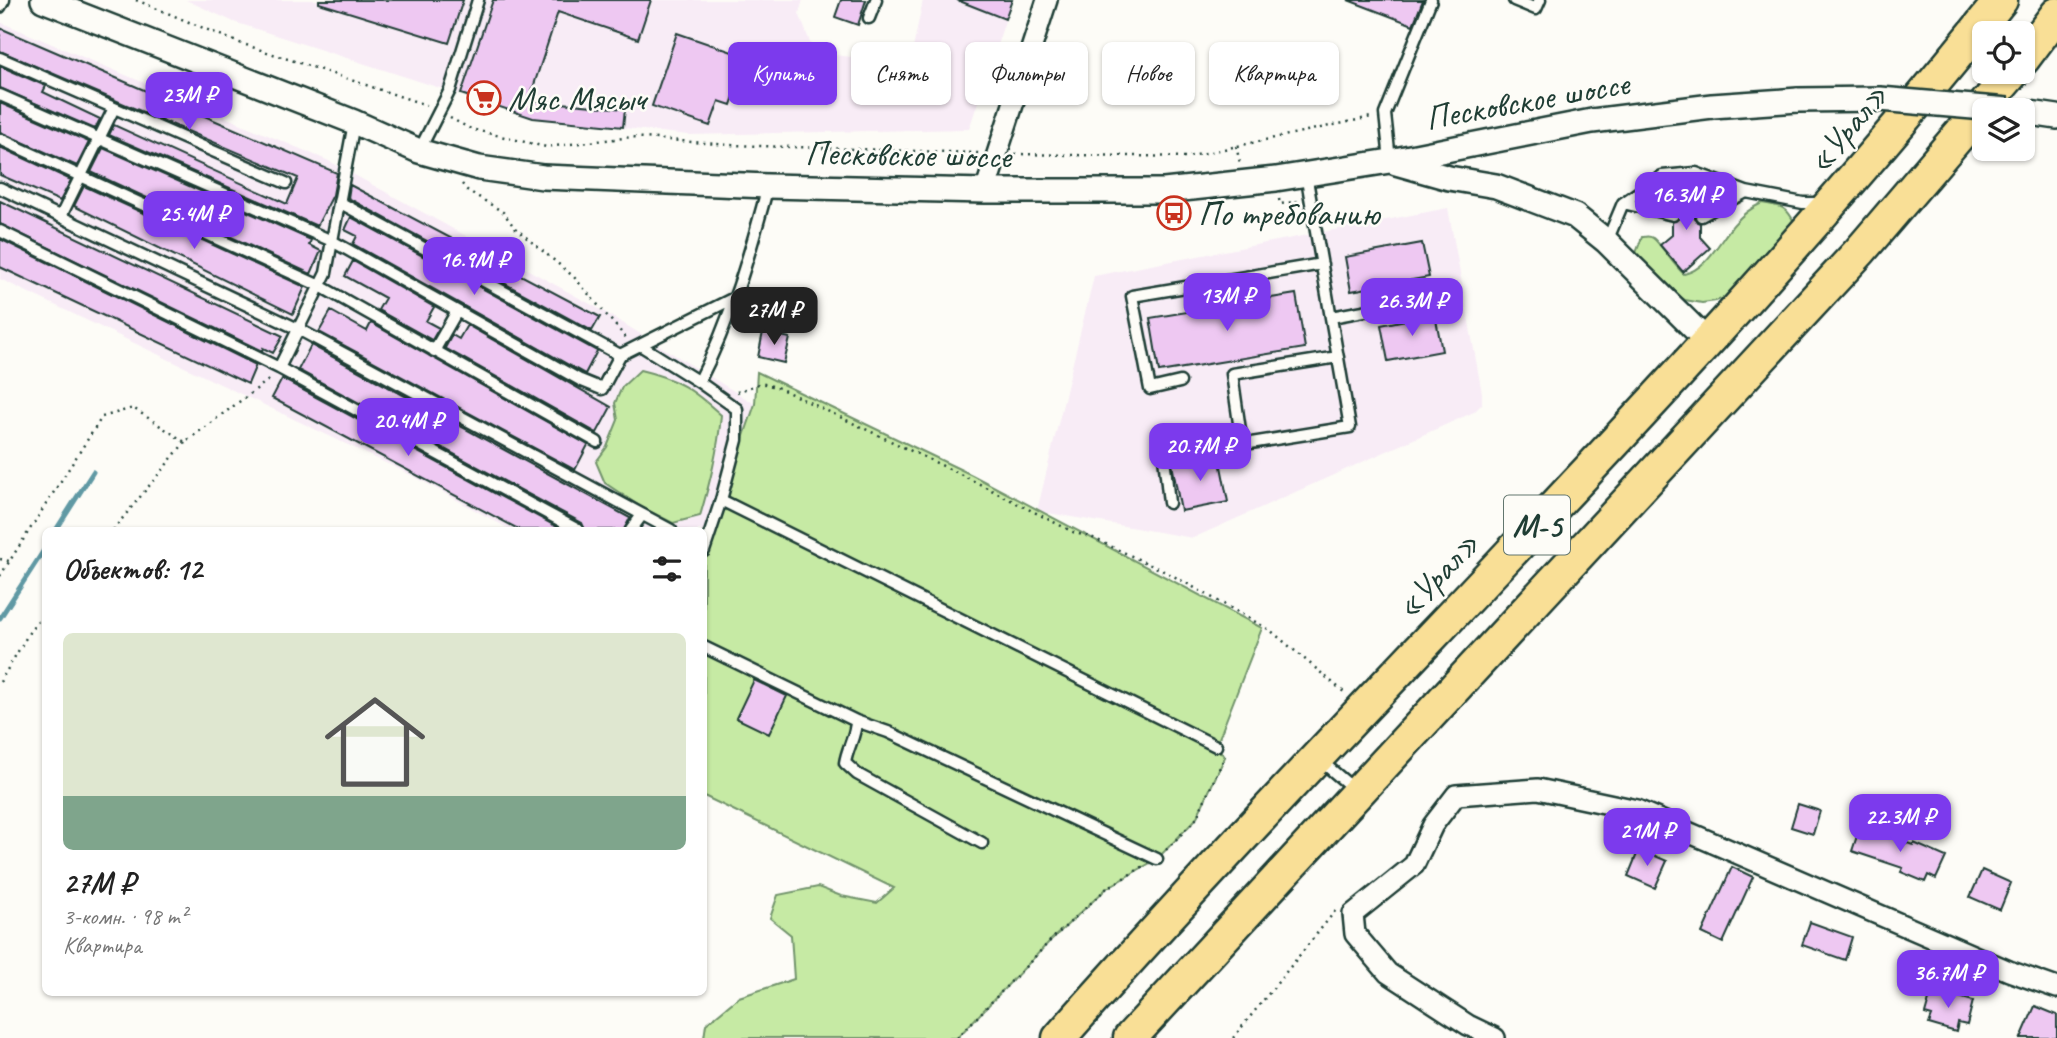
<!DOCTYPE html>
<html lang="ru">
<head>
<meta charset="utf-8">
<style>
  body { margin:0; font-family:Caveat,sans-serif; background:#f6f6f6; color:#222; height:100vh; display:flex; flex-direction:column; font-size:26px; white-space:nowrap }
  * { box-sizing:border-box; margin:0 }
  p { font-size:23px; color:#767676 }
  .icon { flex:none; width:38px; height:38px; fill:none; stroke:currentColor; stroke-width:2; stroke-linecap:round; stroke-linejoin:round }
  .map { position:relative; flex:1; overflow:hidden }
  .details { position:absolute; left:42px; top:527px; width:665px; height:469px; display:flex; flex-direction:column; background:#fff; border-radius:10px; box-shadow:0 2px 5px #0004 }
  .details>* { flex:none }
  .hud { position:absolute; left:728px; top:42px; width:665px; height:63px; display:flex; gap:14px }
  .controls { position:absolute; left:1972px; top:21px; display:grid; gap:14px }
  .controls a { display:grid; place-items:center; width:63px; height:63px; border-radius:10px; background:#fff; box-shadow:0 2px 5px #0004; font-size:35px }
  .price { position:absolute; translate:-50% -60px; padding:0 16px; border-radius:14px; background:#7c3aed; color:#fff; font-size:23px; line-height:46px; filter:drop-shadow(0 2px 4px #0008) }
  .price::after { content:''; position:absolute; left:50%; top:42px; width:21px; height:16px; margin-left:-10px; background:inherit; clip-path:polygon(0 0,100% 0,50% 100%) }
  .price.on { background:#222; color:#fff }
  ul { padding:0; list-style:none }
  li { display:grid; align-content:center; gap:14px; height:371px; padding:0 21px }
  li span { display:grid; place-items:center; height:217px; border-radius:10px; color:#555 }
  li>.icon { margin-inline-start:auto }
  span .icon { width:126px; height:126px; fill:#fffc; stroke-width:1 }
  li b { font-size:30px }
  h2 { display:flex; justify-content:space-between; align-items:center; height:84px; padding:0 21px; font-size:30px }
  .chip { padding:0 24px; border-radius:10px; background:#fff; box-shadow:0 2px 5px #0004; font-size:24px; line-height:63px }
  .chip.on { background:#7c3aed; color:#fff }
  .map>svg:first-child { display:block }
</style>
</head>
<body>
<div class="map">
<svg width="2057" height="1038" viewBox="0 0 2057 1038">
  <rect width="100%" height="100%" fill="#fdfcf7"/>
  <filter id="ink" filterUnits="userSpaceOnUse"><feTurbulence type="fractalNoise" baseFrequency=".0143" numOctaves="2"/><feDisplacementMap in="SourceGraphic" scale="14" xChannelSelector="R" yChannelSelector="G"/><feConvolveMatrix kernelMatrix="1 2 1 2 8 2 1 2 1" color-interpolation-filters="sRGB"/></filter>
  <g filter="url(#ink)">
    <path fill="#f8ecf6" d="M 186,0 L 803,0 L 799,13 L 814,53 L 910,63 L 923,0 L 1012,0 L 969,129 L 688,135 L 534,118 L 234,22 Z
      M 0,22 L 329,161 L 603,311 L 755,404 L 704,552 L 704,530 L 511,530 L 415,477 L 0,279 Z
      M 1448,208 L 1482,393 L 1482,404 L 1474,412 L 1193,538 L 1037,511 L 1094,276 Z"/>
    <path fill="#c6eaa4" stroke="#72946c" stroke-width="2" d="M 1762,203 C 1779,206 1786,205 1794,222 L 1729,296 L 1716,301 L 1702,303 L 1685,300 L 1665,286 L 1636,253 L 1642,237 C 1646,237 1648,235 1653,238 C 1661,244 1673,265 1684,274 C 1708,269 1720,239 1735,223 C 1743,214 1751,208 1762,203 Z
      M 640,370 C 678,379 692,389 721,415 C 718,451 710,482 700,516 L 673,523 L 641,507 L 605,483 L 596,462 L 607,447 L 618,420 L 615,403 L 622,387 Z
      M 757,372 L 972,475 L 1262,628 L 1216,746 L 1225,757 L 1196,819 L 1157,859 L 1107,888 L 1051,940 L 957,1038 L 704,1038 L 706,1024 L 739,997 L 794,979 L 791,935 L 770,918 L 778,895 L 818,887 L 841,896 L 877,903 L 894,888 L 704,796 L 704,552 L 755,404 Z"/>
    <g fill="none" stroke-linecap="round" stroke-linejoin="round">
      <path stroke="#6199a4" stroke-width="5" d="M 56,530 L 93,472
        M 0,618 L 46,547"/>
    </g>
    <path fill="#eec8f2" stroke="#1f3d34" stroke-width="2" d="M 319,0 L 463,0 L 449,43 L 319,3 Z
      M 493,0 L 651,0 L 638,39 L 558,12 L 529,100 L 625,109 L 623,127 L 533,118 L 461,94 Z
      M 841,0 L 866,0 L 858,25 L 835,17 Z
      M 957,0 L 1012,0 L 1005,19 Z
      M 1348,0 L 1423,0 L 1413,25 Z
      M 0,28 L 337,173 L 333,195 L 317,226 L 109,135 L 114,125 L 287,204 L 298,178 L 0,51 Z
      M 677,33 L 747,57 L 731,105 L 719,101 L 710,126 L 652,106 Z
      M 0,66 L 46,86 L 43,92 L 100,119 L 95,129 L 0,88 Z
      M 0,103 L 89,142 L 77,166 L 0,132 Z
      M 0,147 L 71,180 L 60,201 L 0,175 Z
      M 103,148 L 311,240 L 309,245 L 321,251 L 311,274 L 91,172 Z
      M 350,185 L 600,317 L 592,331 L 348,198 Z
      M 84,186 L 305,287 L 293,314 L 74,206 Z
      M 1674,193 L 1702,195 L 1702,207 L 1695,212 L 1694,216 L 1697,222 L 1700,223 L 1700,237 L 1710,248 L 1683,272 L 1660,245 L 1672,235 L 1672,222 L 1680,217 L 1679,210 L 1673,207 Z
      M 0,201 L 283,336 L 273,353 L 263,348 L 262,351 L 0,224 Z
      M 351,217 L 597,351 L 585,374 L 353,244 L 357,236 L 345,230 Z
      M 0,239 L 256,365 L 248,384 L 0,267 Z
      M 1422,243 L 1429,277 L 1351,291 L 1345,257 Z
      M 353,261 L 434,307 L 426,321 L 439,328 L 432,340 L 378,310 L 385,298 L 345,276 Z
      M 1296,294 L 1305,348 L 1159,372 L 1150,318 Z
      M 331,311 L 367,331 L 371,323 L 588,445 L 575,470 L 319,332 Z
      M 1435,314 L 1442,351 L 1388,361 L 1381,325 Z
      M 467,325 L 611,407 L 597,433 L 445,348 L 452,335 L 459,339 Z
      M 763,332 L 790,338 L 784,363 L 758,357 Z
      M 311,345 L 630,518 L 624,530 L 585,530 L 582,523 L 298,370 Z
      M 282,379 L 290,383 L 563,530 L 520,530 L 272,398 Z
      M 1219,456 L 1228,502 L 1181,511 L 1172,464 Z
      M 754,680 L 787,696 L 769,734 L 736,718 Z
      M 1798,804 L 1820,811 L 1813,834 L 1791,827 Z
      M 1860,827 L 1913,845 L 1914,843 L 1946,857 L 1936,879 L 1928,875 L 1925,882 L 1901,872 L 1903,868 L 1852,851 Z
      M 1639,849 L 1667,861 L 1655,888 L 1628,876 Z
      M 1732,867 L 1753,877 L 1723,943 L 1702,933 Z
      M 1982,870 L 2011,883 L 2000,910 L 1970,897 Z
      M 1810,922 L 1852,937 L 1845,960 L 1802,945 Z
      M 1932,989 L 1973,1001 L 1967,1025 L 1958,1023 L 1956,1032 L 1929,1024 L 1932,1016 L 1925,1014 Z
      M 2035,1006 L 2057,1015 L 2057,1038 L 2021,1038 Z"/>
    <g fill="none" stroke-linecap="round" stroke-linejoin="round">
      <defs>
        <path id="service" d="M 1514,0 L 1536,9 L 1540,0
          M 0,7 L 4,0
          M 869,18 L 876,0
          M 0,58 L 286,183
          M 0,95 L 332,241 L 580,380 L 602,389 L 620,355 L 734,298
          M 0,139 L 320,286 L 597,442
          M 419,151 L 450,90 L 478,0
          M 1390,160 L 1385,114 L 1431,0
          M 0,188 L 298,329 L 671,530
          M 339,202 L 620,355
          M 1623,203 L 1673,215
          M 61,216 L 114,108
          M 1701,216 L 1746,192
          M 0,231 L 279,368 L 578,530
          M 1607,241 L 1623,203 L 1662,176 L 1696,173 L 1746,192 L 1803,203 L 1820,203
          M 1331,317 L 1429,299
          M 640,345 L 699,382
          M 434,351 L 457,311
          M 279,368 L 326,273 L 354,123
          M 1180,382 L 1150,389 L 1132,296 L 1322,264
          M 1242,444 L 1232,374 L 1338,357
          M 721,500 L 1216,746
          M 1169,503 L 1164,457 L 1350,427 L 1306,174
          M 631,530 L 642,515
          M 704,551 L 721,500 L 737,440 L 737,409 L 699,382 C 731,320 750,253 768,186
          M 704,647 L 856,721 L 888,732 L 1157,859
          M 856,721 C 856,736 847,748 845,763 L 857,774 L 982,843
          M 1321,761 L 1355,790"/>
        <path id="minor" d="M 985,191 L 1047,0
          M 1495,1038 L 1468,1025 L 1388,973 L 1355,934 L 1353,914 L 1414,865 L 1433,825 L 1456,795 L 1538,789 L 1637,810 L 2009,971 L 2057,988"/>
        <path id="tertiary" d="M 43,0 L 354,122 L 419,151 L 479,168 L 543,177 L 768,186 L 985,191 L 1164,191 L 1276,179 L 1390,161 L 1592,121 L 1712,106 L 1798,100
          M 2023,112 L 2057,117
          M 1396,163 L 1449,178 L 1496,186 L 1575,216 L 1606,241 L 1708,342"/>
        <path id="trunk" d="M 2023,59 L 2057,14
          M 1059,1038 C 1369,688 1710,366 2001,0
          M 1130,1038 L 1860,251 L 2013,72"/>
      </defs>
      <use href="#service" stroke="#1f3d34" stroke-width="15"/>
      <use href="#minor" stroke="#1f3d34" stroke-width="24"/>
      <use href="#tertiary" stroke="#1f3d34" stroke-width="28"/>
      <use href="#trunk" stroke="#1f3d34" stroke-width="37"/>
      <path stroke="#1f3d34" stroke-width="2.5" stroke-dasharray="2 5" stroke-linecap="butt" d="M 136,0 L 237,42 L 426,105
        M 450,118 L 471,129 L 546,147 L 632,137 L 729,145 L 980,153
        M 1236,146 L 1240,163
        M 1015,154 L 1187,157 L 1371,117
        M 462,184 L 467,190 L 503,212 L 515,228 L 574,277 L 627,339
        M 1279,199 L 1280,204 L 1299,201
        M 737,392 L 761,383 L 779,388 L 964,476 L 1075,533 L 1091,537 L 1170,574 L 1270,630 L 1345,693
        M 113,530 L 185,442
        M 0,559 L 9,561
        M 0,576 L 102,417 L 133,408 L 185,442 L 270,379
        M 0,682 L 30,631 L 46,612
        M 1166,850 L 1196,819 L 1225,756
        M 957,1038 L 1051,940 L 1107,888 L 1144,866
        M 1233,1038 L 1336,910"/>
      <use href="#service" stroke="#fdfcf7" stroke-width="10"/>
      <use href="#minor" stroke="#fdfcf7" stroke-width="19"/>
      <use href="#tertiary" stroke="#fdfcf7" stroke-width="23"/>
      <use href="#trunk" stroke="#f9df96" stroke-width="32"/>
      <defs>
        <path id="tertiary-bridge" d="M 1798,100 L 1880,99 L 2008,110"/>
      </defs>
      <use href="#tertiary-bridge" stroke="#1f3d34" stroke-width="28" stroke-linecap="butt"/>
      <use href="#tertiary-bridge" stroke="#fdfcf7" stroke-width="23"/>
    </g>
  </g>
  <defs>
    <symbol id="supermarket-ring" viewBox="-11 -11 22 22"><circle r="9.5" fill="#fdfcf7" stroke="#c8321e" stroke-width="1.5"/><path d="M-6-5.5h2.5l.6 2H6L4.5 2H-2.5L-4.4-4H-6ZM-1.5 3.2a1.3 1.3 0 1 0 .1 0ZM3 3.2a1.3 1.3 0 1 0 .1 0Z" fill="#c8321e"/></symbol>
    <symbol id="bus-ring" viewBox="-11 -11 22 22"><circle r="9.5" fill="#fdfcf7" stroke="#c8321e" stroke-width="1.5"/><path d="M-5-6H5V4H4V6H2V4H-2V6H-4V4H-5ZM-3.5-4V0h7V-4ZM-3.5 1.2v1.5H-2V1.2ZM2 1.2v1.5H3.5V1.2Z" fill="#c8321e"/></symbol>
  </defs>
  <g fill-rule="evenodd">
    <use href="#supermarket-ring" x="465" y="79" width="38" height="38"/>
    <use href="#bus-ring" x="1155" y="194" width="38" height="38"/>
  </g>
  <g text-anchor="middle" stroke-width="5" stroke-linejoin="round" paint-order="stroke">
    <rect fill="#fdfcf7" stroke="#62766e" stroke-width="2" x="1504" y="495.5" width="66" height="59" rx="5"/>
    <g font-size="33" font-weight="bold" fill="#1f3d34">
      <text x="1537" y="537">М-5</text>
    </g>
    <g font-size="35" fill="#1f3d34" stroke="#fdfcf7" text-anchor="start">
      <text x="508" y="110">Мяс Мясыч</text>
      <text x="1198" y="225">По требованию</text>
    </g>
    <g font-size="35" fill="#1f3d34" stroke="#fdfcf7">
      <text transform="translate(1527 100) rotate(-10)" y="12">Песковское шоссе</text>
      <text transform="translate(1847 128) rotate(-50)" y="12">«Урал»</text>
      <text transform="translate(908 154) rotate(1)" y="12">Песковское шоссе</text>
      <text transform="translate(1437 575) rotate(-47)" y="12">«Урал»</text>
    </g>
  </g>
</svg>
<div class="controls">
<a><svg class="icon" aria-label="locate" viewBox="0 0 24 24"><circle cx="12" cy="12" r="6"/><path d="M12 2v4M12 18v4M2 12h4M18 12h4"/></svg></a>
<a><svg class="icon" aria-label="layers" viewBox="0 0 24 24"><path d="M12 4l9 5-9 5-9-5zM3 14l9 5 9-5"/></svg></a>
</div>
<b class="price" style="left:189px;top:132px">23M ₽</b>
<b class="price" style="left:1686px;top:232px">16.3M ₽</b>
<b class="price" style="left:194px;top:251px">25.4M ₽</b>
<b class="price" style="left:474px;top:297px">16.9M ₽</b>
<b class="price" style="left:1227px;top:333px">13M ₽</b>
<b class="price" style="left:1412px;top:338px">26.3M ₽</b>
<b class="price on" style="left:774px;top:347px">27M ₽</b>
<b class="price" style="left:408px;top:458px">20.4M ₽</b>
<b class="price" style="left:1200px;top:483px">20.7M ₽</b>
<b class="price" style="left:1900px;top:854px">22.3M ₽</b>
<b class="price" style="left:1647px;top:868px">21M ₽</b>
<b class="price" style="left:1948px;top:1010px">36.7M ₽</b>
<div class="hud">
<a class="chip on">Купить</a>
<a class="chip">Снять</a>
<a class="chip">Фильтры</a>
<a class="chip">Новое</a>
<a class="chip">Квартира</a>
</div>
<section class="details">
<h2>Объектов: 12<svg class="icon" aria-label="filters" viewBox="0 0 24 24"><path d="M4 7h16M4 17h16"/><circle cx="9" cy="7" r="2"/><circle cx="15" cy="17" r="2"/></svg></h2>
<ul>
<li><span style="background:linear-gradient(#dfe7d0 75%,#7fa58c 0)"><svg class="icon" aria-label="home" viewBox="0 0 24 24"><path d="M3 11l9-7 9 7M6 9v11h12V9"/></svg></span><div><b>27M ₽</b><p>3-комн. · 98 m²</p><p>Квартира</p></div></li>
</ul>
</section>
</div>
</body>
</html>
